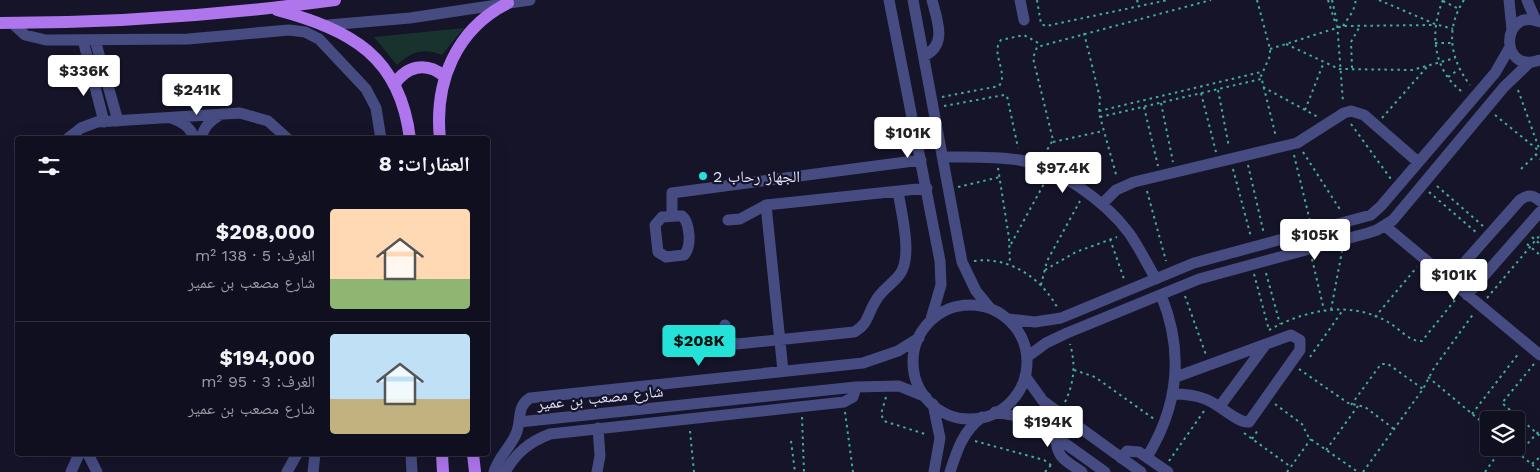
<!DOCTYPE html>
<html lang="ar">
<head>
<meta charset="utf-8">
<style>
  body { margin:0; font-family:"Work Sans","Noto Naskh Arabic",sans-serif; background:#1e1d2c; color:#f1f3f6; direction:rtl; height:100vh; display:flex; flex-direction:column; font-size:19px; white-space:nowrap }
  * { box-sizing:border-box; margin:0 }
  p { font-size:16px; color:#9c9ca4 }
  .icon { flex:none; width:28px; height:28px; fill:none; stroke:currentColor; stroke-width:2; stroke-linecap:round; stroke-linejoin:round }
  .map { position:relative; flex:1; overflow:hidden; direction:ltr }
  .sheet { position:absolute; left:15px; top:136px; width:475px; height:320px; display:flex; flex-direction:column; background:#100f1f; border-radius:5px; box-shadow:0 5px 20px #0002,0 0 0 1px #302f3d; direction:rtl }
  .sheet>* { flex:none }
  .fabs { position:absolute; left:1480px; top:411px; display:grid; gap:10px }
  .fabs a { display:grid; place-items:center; width:45px; height:45px; border-radius:5px; background:#100f1f; box-shadow:0 5px 20px #0002,0 0 0 1px #302f3d; font-size:25px }
  .price { position:absolute; translate:-50% -42px; padding:0 11px; border-radius:5px; background:#fff; color:#222; font-size:16px; line-height:32px; filter:drop-shadow(0 1px 2px #0008) }
  .price::after { content:''; position:absolute; left:50%; top:30px; width:15px; height:11px; margin-left:-8px; background:inherit; clip-path:polygon(0 0,100% 0,50% 100%) }
  .price.current { background:#25e2d9; color:#111 }
  ul { padding:0; list-style:none }
  li { display:flex; align-items:center; gap:15px; height:125px; padding:0 20px }
  li+li { border-top:1px solid #302f3d }
  li span { display:grid; place-items:center; flex:none; width:140px; height:100px; border-radius:5px; color:#555 }
  li>.icon { margin-inline-start:auto }
  span .icon { width:60px; height:60px; fill:#fffc; stroke-width:1 }
  li b { font-size:21px }
  h2 { display:flex; justify-content:space-between; align-items:center; height:60px; padding:0 20px; font-size:21px }
  .map>svg:first-child { display:block }
</style>
</head>
<body>
<div class="map">
<svg width="1540" height="472" viewBox="0 0 1540 472">
  <rect width="100%" height="100%" fill="#151429"/>
  <path fill="#18322d" d="M 464,28 L 442,55 C 424,47 410,52 397,65 L 374,37 Z"/>
  <g fill="none" stroke-linecap="round" stroke-linejoin="round">
    <path stroke="#41ae97" stroke-width="2" stroke-dasharray="2.5 4" stroke-linecap="butt" d="M 1037,0 L 1041,24 L 1046,26 L 1168,0
      M 1137,0 L 1139,6
      M 1257,0 L 1270,49 L 1270,56 L 1261,76 L 1276,137
      M 1328,0 L 1336,25
      M 1332,0 L 1337,22 L 1343,102
      M 1379,0 L 1435,24 L 1453,29
      M 1443,0 C 1429,32 1433,72 1464,93
      M 1464,0 C 1445,29 1450,59 1470,85
      M 1443,1 L 1459,9
      M 1343,26 L 1353,11 L 1356,0
      M 1084,33 L 1100,98 L 1099,113 L 1117,178
      M 1435,43 L 1452,43
      M 1286,44 L 1339,69 L 1412,70 L 1455,58
      M 1270,49 L 1343,26 L 1435,25
      M 1352,68 L 1351,42 L 1360,26
      M 1448,77 L 1458,70
      M 1263,87 L 1318,117
      M 1218,90 L 1229,147
      M 1518,90 L 1540,151
      M 1201,93 L 1216,152
      M 942,97 L 999,86 C 1009,73 990,53 1001,40 L 1024,35 L 1040,44
      M 1161,103 L 1173,162
      M 944,106 L 1004,95 L 1007,96 L 1018,148
      M 1144,107 L 1158,166
      M 1305,110 L 1324,62
      M 1099,111 L 1261,72
      M 1495,115 L 1538,150
      M 1100,117 L 1261,79
      M 1382,118 L 1427,67
      M 1351,124 L 1391,179
      M 1053,142 L 1103,131
      M 1303,152 L 1341,211
      M 1535,154 L 1540,159
      M 1044,155 L 1053,140 L 1033,58 L 1037,47 L 1211,0
      M 1294,155 L 1310,221
      M 1248,165 L 1264,234
      M 998,168 L 1009,238 L 1010,264
      M 1233,169 L 1251,237
      M 1521,169 L 1540,151
      M 1437,186 L 1483,226
      M 958,187 L 1000,177
      M 1147,191 L 1166,261
      M 1429,192 L 1477,233
      M 1532,237 L 1540,244
      M 1110,239 L 1124,279
      M 1011,244 L 1046,180
      M 1527,244 L 1540,255
      M 1312,259 L 1324,310
      M 974,261 C 1009,256 1041,278 1057,307
      M 1045,270 L 1076,252 L 1117,237
      M 1266,273 L 1280,324
      M 1254,274 L 1269,330
      M 1041,285 L 1047,261 L 1080,201
      M 1185,296 L 1206,355
      M 1487,298 L 1540,235
      M 1331,310 L 1342,251
      M 1375,317 L 1417,267
      M 1269,330 C 1305,310 1350,300 1388,322 C 1399,328 1409,342 1422,341 L 1455,300
      M 1310,357 L 1343,310
      M 1534,364 L 1502,403 L 1540,436
      M 1299,369 L 1348,403 L 1365,407 L 1394,429
      M 1074,370 L 1095,377 L 1154,419
      M 1428,377 L 1489,428
      M 886,397 L 881,414 L 884,421 L 928,435
      M 1065,402 C 1074,383 1076,365 1070,344
      M 1275,404 L 1302,424 L 1309,438 L 1358,472
      M 1351,405 L 1381,364 L 1388,364 L 1423,389
      M 845,412 L 853,472
      M 1472,414 L 1519,353
      M 802,417 L 804,472
      M 690,431 L 694,472
      M 1244,433 L 1291,467
      M 1252,439 L 1258,430
      M 791,441 L 795,472
      M 975,441 L 1044,460 L 1051,465
      M 1512,448 L 1540,471
      M 1326,450 L 1358,406
      M 1519,453 L 1540,430
      M 1169,461 L 1204,411
      M 1532,464 L 1540,457
      M 1045,472 L 1051,465
      M 1287,472 L 1311,439
      M 1363,472 L 1423,389 L 1434,368 L 1474,313
      M 1485,472 L 1502,448"/>
    <path stroke="#464c82" stroke-width="11" d="M 889,0 L 940,261 L 941,285 L 931,319
      M 913,0 L 962,262 L 976,291 L 990,308
      M 1020,0 L 1024,20
      M 1509,0 L 1512,30
      M 1527,0 L 1536,21
      M 1540,22 C 1501,6 1498,75 1540,60
      M 12,23 L 25,35 L 46,40 L 188,39 L 289,30 L 305,32 L 319,39 L 366,89 L 376,108 L 381,139
      M 328,25 L 410,18 L 530,0
      M 83,40 L 104,122
      M 95,40 L 118,121
      M 924,56 C 948,45 937,20 932,0
      M 171,118 C 183,122 190,127 195,139
      M 67,139 L 81,128 L 97,122 L 240,113 L 268,121 L 288,139
      M 201,139 C 204,126 210,121 221,114
      M 943,157 C 968,157 994,156 1019,160 C 1058,167 1106,202 1129,233 C 1139,247 1147,264 1156,279
      M 1102,204 L 1116,190 L 1134,182 L 1297,143 L 1344,113 L 1351,111 L 1364,115 L 1418,162
      M 766,205 L 783,371
      M 672,216 L 672,193 L 921,160
      M 677,216 L 682,216 C 690,223 692,247 684,255 L 666,257 L 658,252 L 655,225 L 662,217 Z
      M 728,220 L 740,219 L 766,205 L 927,188
      M 1385,226 L 1540,355
      M 1465,262 L 1483,277
      M 1449,280 L 1520,200 C 1528,194 1533,195 1540,201
      M 1467,295 L 1540,212
      M913 362a57 57 0 1 1 114 0a57 57 0 1 1-114 0Z
      M 1008,319 L 1035,322 L 1061,318 L 1194,263 L 1371,215 L 1381,206 L 1495,73 L 1510,47
      M 725,325 L 728,340 L 737,344 L 854,332 C 868,325 867,315 875,302 C 881,290 893,284 900,274 C 913,256 901,212 898,191
      M 1027,357 L 1046,343 L 1067,333 L 1199,279 L 1368,233 L 1377,230 L 1393,220 L 1504,87 L 1529,63
      M 1025,376 L 1043,401 L 1141,472
      M 1173,394 C 1184,394 1195,395 1205,399 C 1218,403 1238,424 1249,422 L 1300,350 L 1300,340 L 1291,335 L 1176,377
      M 933,404 L 940,438 L 934,472
      M 1220,406 L 1266,344
      M 995,412 L 1022,417 L 1035,422 L 1105,472
      M 519,422 L 856,387 L 899,386 L 926,397
      M 1056,437 C 1056,458 1066,461 1082,472
      M 88,454 L 97,472
      M 411,454 L 412,472
      M 1147,457 C 1179,405 1184,351 1161,295
      M 1121,458 L 1127,451 L 1139,452 L 1168,472
      M 71,472 L 79,454
      M 287,472 L 297,454
      M 313,472 L 315,454
      M 494,472 C 498,457 510,448 516,434 C 522,420 516,407 530,398 L 863,363 L 898,351 L 919,338
      M 505,472 C 516,453 529,442 550,434 L 844,402 L 853,397 L 856,387
      M 597,472 L 600,456 L 598,428
      M 950,472 C 957,450 963,431 982,417"/>
    <path stroke="#ae75ed" stroke-width="12" d="M 277,10 C 351,30 400,56 410,139
      M 0,23 C 111,23 225,15 335,0
      M 394,85 C 406,66 426,61 444,76
      M 440,139 C 434,82 456,29 508,3
      M 442,454 L 443,472
      M 473,454 L 475,472"/>
  </g>
  <circle fill="#25e2d9" stroke="#151429" stroke-width="2" cx="703" cy="176" r="5"/>
  <g text-anchor="middle" stroke-width="4.5" stroke-linejoin="round" paint-order="stroke">
    <g font-size="16" fill="#e0e1fb" stroke="#151429" text-anchor="start">
      <text x="713" y="182">الجهاز رحاب 2</text>
    </g>
    <g font-size="16" fill="#e0e1fb" stroke="#151429">
      <text transform="translate(600 397) rotate(-6)" y="6">شارع مصعب بن عمير</text>
    </g>
  </g>
</svg>
<div class="fabs">
<a><svg class="icon" aria-label="layers" viewBox="0 0 24 24"><path d="M12 4l9 5-9 5-9-5zM3 14l9 5 9-5"/></svg></a>
</div>
<b class="price" style="left:84px;top:97px">$336K</b>
<b class="price" style="left:197px;top:116px">$241K</b>
<b class="price" style="left:908px;top:159px">$101K</b>
<b class="price" style="left:1063px;top:194px">$97.4K</b>
<b class="price" style="left:1315px;top:261px">$105K</b>
<b class="price" style="left:1454px;top:301px">$101K</b>
<b class="price current" style="left:699px;top:367px">$208K</b>
<b class="price" style="left:1048px;top:448px">$194K</b>
<section class="sheet">
<h2>العقارات: 8<svg class="icon" aria-label="filters" viewBox="0 0 24 24"><path d="M4 7h16M4 17h16"/><circle cx="9" cy="7" r="2"/><circle cx="15" cy="17" r="2"/></svg></h2>
<ul>
<li><span style="background:linear-gradient(#ffd9b3 70%,#8fb573 0)"><svg class="icon" aria-label="home" viewBox="0 0 24 24"><path d="M3 11l9-7 9 7M6 9v11h12V9"/></svg></span><div><b>$208,000</b><p>الغرف: 5 · 138 m²</p><p>شارع مصعب بن عمير</p></div></li>
<li><span style="background:linear-gradient(#bfe0f5 65%,#c2b280 0)"><svg class="icon" aria-label="home" viewBox="0 0 24 24"><path d="M3 11l9-7 9 7M6 9v11h12V9"/></svg></span><div><b>$194,000</b><p>الغرف: 3 · 95 m²</p><p>شارع مصعب بن عمير</p></div></li>
</ul>
</section>
</div>
</body>
</html>
